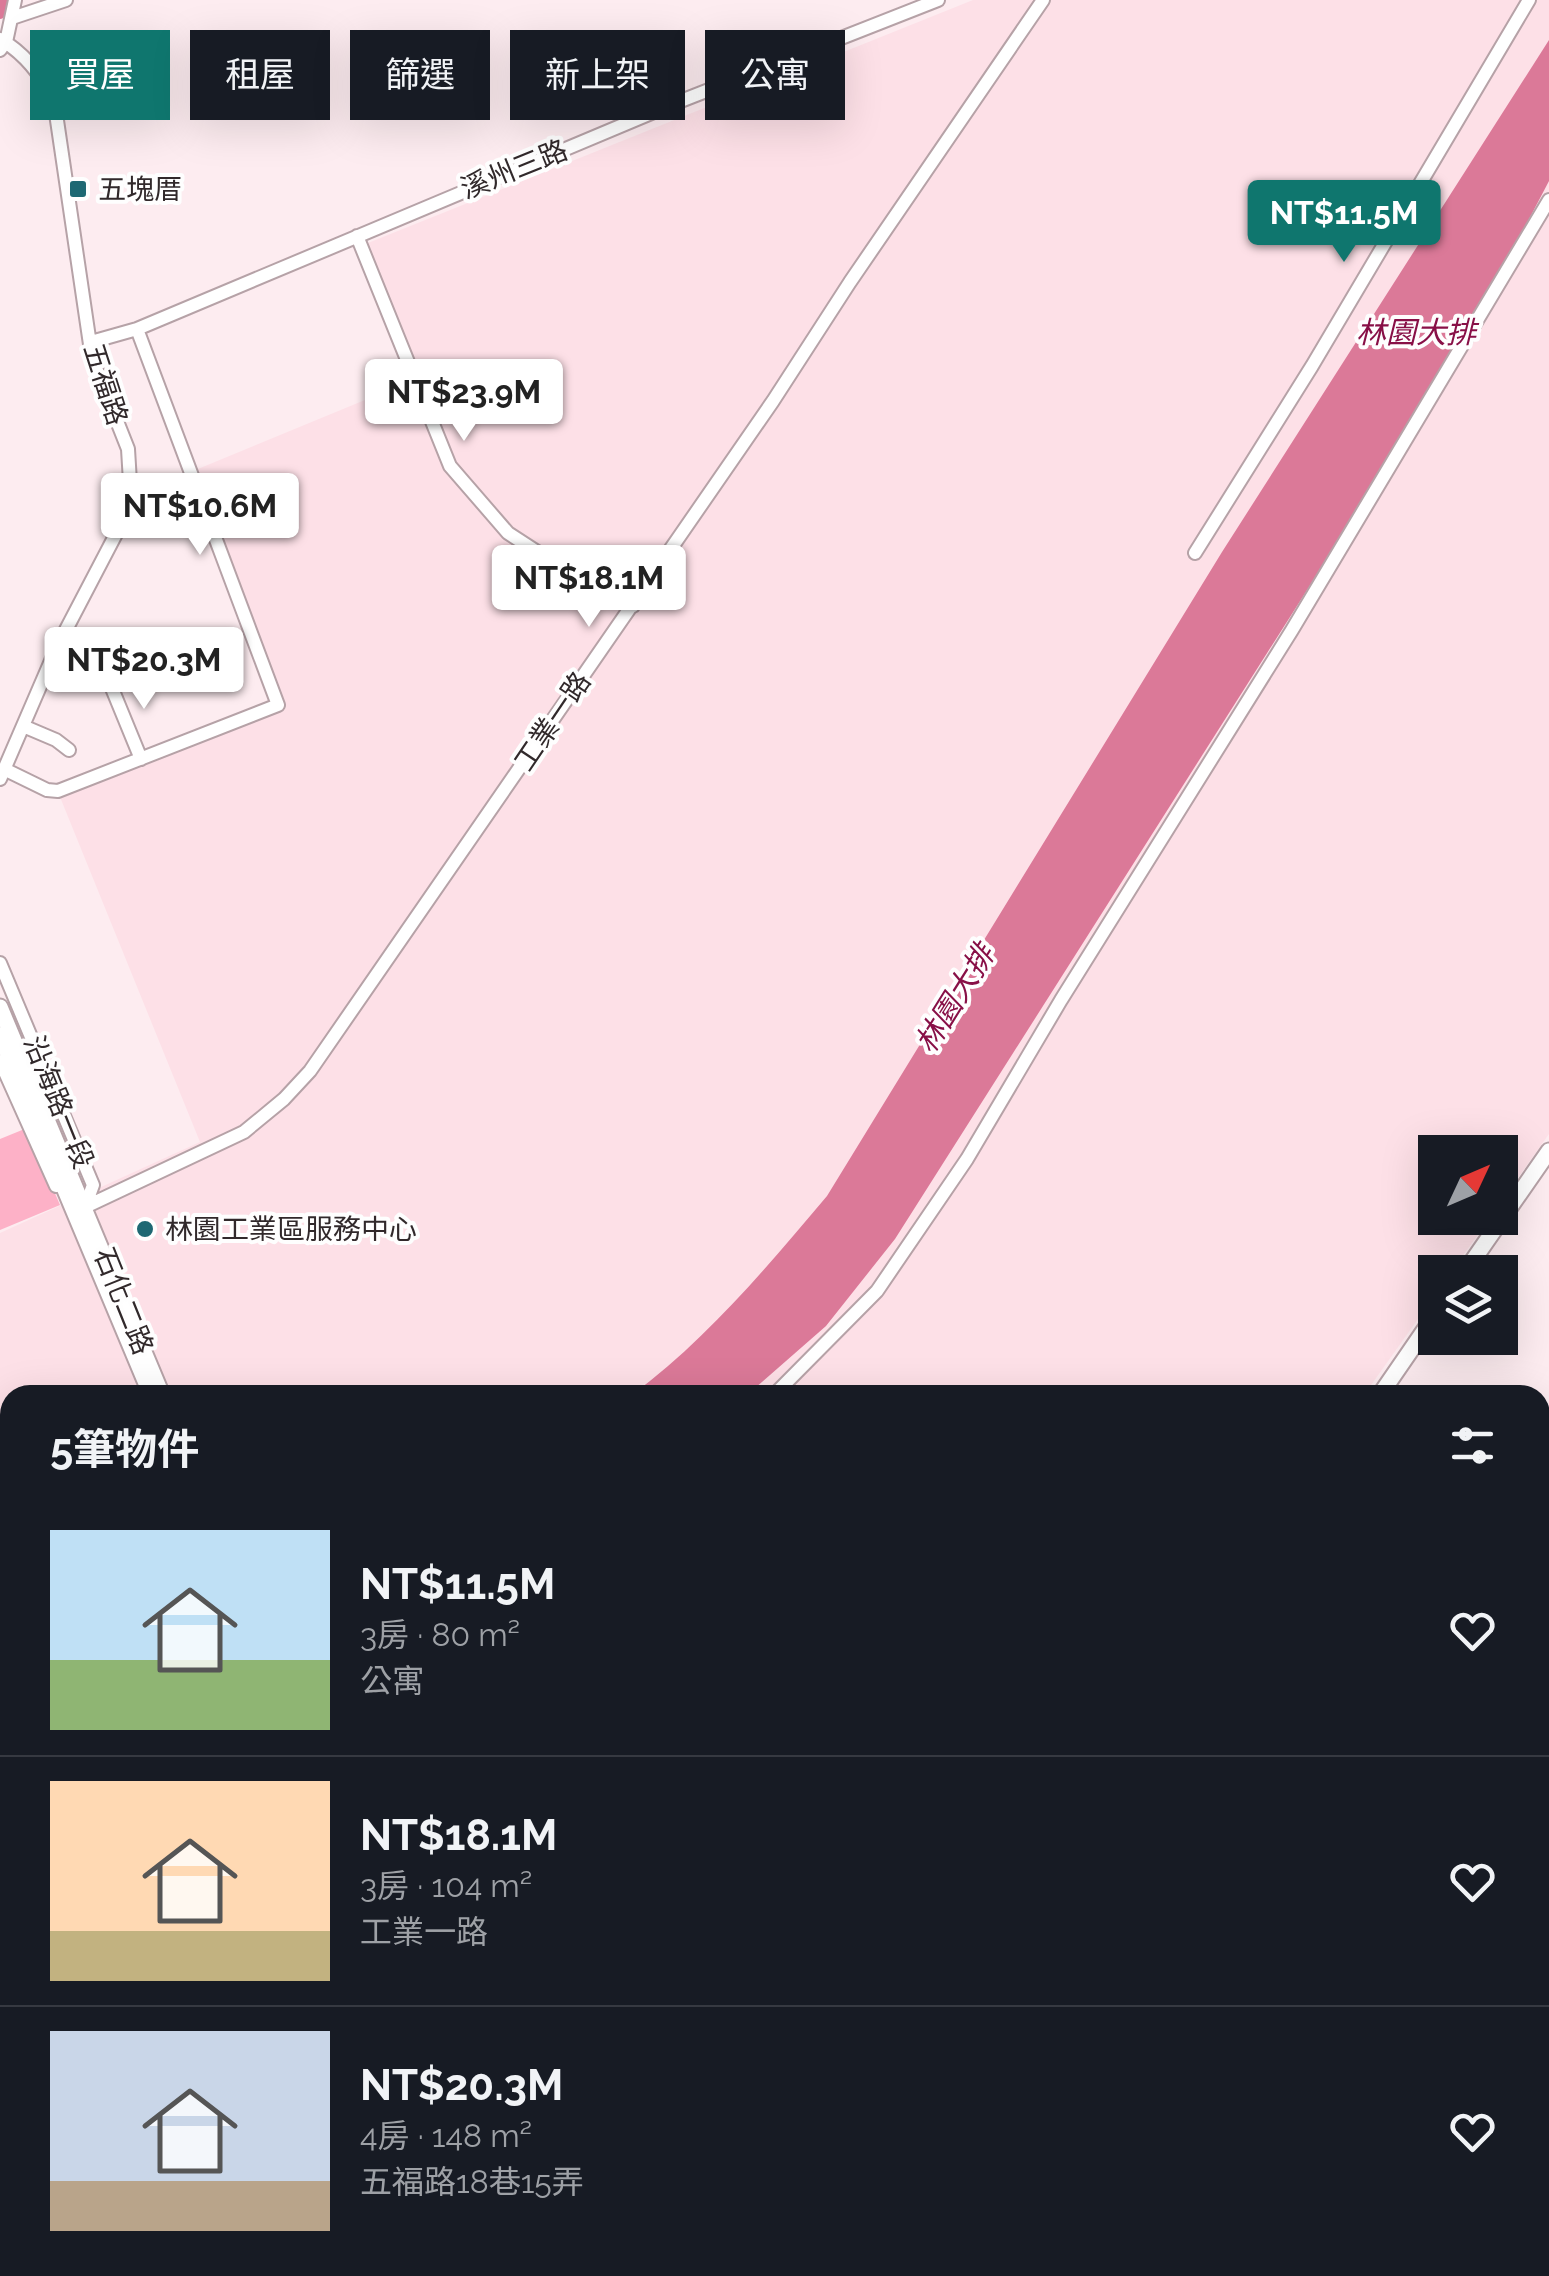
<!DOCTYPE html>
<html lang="zh-TW">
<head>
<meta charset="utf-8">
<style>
  body { margin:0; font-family:Raleway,"Noto Sans TC",sans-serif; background:#20242c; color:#f1f3f6; height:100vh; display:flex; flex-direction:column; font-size:38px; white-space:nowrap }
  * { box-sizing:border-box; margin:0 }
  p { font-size:32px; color:#9ea1a6 }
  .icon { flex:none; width:55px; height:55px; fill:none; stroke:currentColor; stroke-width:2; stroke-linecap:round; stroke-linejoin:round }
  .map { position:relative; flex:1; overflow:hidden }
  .drawer { position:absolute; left:0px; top:1385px; width:1550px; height:892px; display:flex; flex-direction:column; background:#171b24; border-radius:30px 30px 0 0; box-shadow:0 10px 40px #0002 }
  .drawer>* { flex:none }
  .hud { position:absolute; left:30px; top:30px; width:1000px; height:90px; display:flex; gap:20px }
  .needle { width:65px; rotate:46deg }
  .tools { position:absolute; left:1418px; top:1135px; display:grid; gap:20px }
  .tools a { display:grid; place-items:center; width:100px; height:100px; border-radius:0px; background:#171b24; box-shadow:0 10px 40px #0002; font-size:50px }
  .price { position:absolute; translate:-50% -85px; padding:0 22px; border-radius:10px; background:#fff; color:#222; font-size:32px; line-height:65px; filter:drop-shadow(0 2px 5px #0008) }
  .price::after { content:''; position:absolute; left:50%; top:60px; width:30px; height:22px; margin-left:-15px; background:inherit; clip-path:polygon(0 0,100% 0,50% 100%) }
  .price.current { background:#0f766e; color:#fff }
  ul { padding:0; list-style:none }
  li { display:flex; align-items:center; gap:30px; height:250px; padding:0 50px }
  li+li { border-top:2px solid #363941 }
  li span { display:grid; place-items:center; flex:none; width:280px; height:200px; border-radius:0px; color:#555 }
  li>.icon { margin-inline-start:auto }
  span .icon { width:120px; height:120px; fill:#fffc; stroke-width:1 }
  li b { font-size:42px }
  h2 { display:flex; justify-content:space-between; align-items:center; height:120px; padding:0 50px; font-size:42px }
  .chip { padding:0 35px; border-radius:0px; background:#171b24; box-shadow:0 10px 40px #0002; font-size:35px; line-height:90px }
  .chip.current { background:#0f766e; color:#fff }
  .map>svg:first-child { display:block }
</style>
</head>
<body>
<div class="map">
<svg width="1549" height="2276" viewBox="0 0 1549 2276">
  <rect width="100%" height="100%" fill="#fdecf0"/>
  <path fill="#fde0e7" d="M 973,0 L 1549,0 L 1549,1134 L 1500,1203 L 1500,1152 L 1435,1152 L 1435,1218 L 1490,1218 L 1451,1272 L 1435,1272 L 1435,1295 L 1364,1395 L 10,1395 L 10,2268 L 774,2268 L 768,2276 L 0,2276 L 0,1233 L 200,1142 L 60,797 L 286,708 L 193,471 L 411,381 L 358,247 Z"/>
  <path fill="#fdb1c7" d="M 27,1128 L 60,1205 L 0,1230 L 0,1139 Z"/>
  <path fill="#db7998" d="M 1549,40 L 1549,181 L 1464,343 L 895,1239 L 826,1326 L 747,1395 L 632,1395 C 707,1339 767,1267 827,1196 L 1222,552 Z
    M 1549,1498 L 1549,2276 L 969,2276 L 975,2268 L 992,2274 L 1006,2268 L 1540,2268 L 1540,1699 L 1544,1688 L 1540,1677 L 1540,1612 L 1543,1604 L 1540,1595 L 1540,1507 Z
    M 10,1820 L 10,1922 L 0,1929 L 0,1827 Z"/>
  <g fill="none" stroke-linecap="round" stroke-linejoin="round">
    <path stroke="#db7998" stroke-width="10" d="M 0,14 L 3,0"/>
    <defs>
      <path id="minor" d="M 12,18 L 66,0
        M 0,39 C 24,53 42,76 54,100 L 92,358 L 128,449 L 130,482 L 116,534 L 57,647 L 0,779
        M 0,50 L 6,42 L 15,0
        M 357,236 L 450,466 L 508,533 L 588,585 L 633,606
        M 91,342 L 137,329 L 668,106 L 938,0
        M 1195,553 L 1312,366 L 1529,0
        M 109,681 L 141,759
        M 23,726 L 56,740 L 69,750
        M 4,769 L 47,790 L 58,791 L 278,705 L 137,329
        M 0,963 L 93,1185 L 85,1207
        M 0,1061 L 56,1186
        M 85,1207 L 244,1132 L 284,1099 L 310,1071 L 773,401 L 850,282 L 1043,0
        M 774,1395 L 877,1291 L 967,1159 L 1061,1000 L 1292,630 L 1549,200
        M 762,2268 L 771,2276
        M 790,2276 L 796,2268"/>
      <path id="major" d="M 0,1007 L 162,1395
        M 0,1035 L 151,1395
        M 1465,1272 L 1549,1151
        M 1380,1395 L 1435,1315
        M 806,2268 L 816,2276
        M 833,2268 L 846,2276"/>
    </defs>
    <use href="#minor" stroke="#b6a2a7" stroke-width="16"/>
    <use href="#major" stroke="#b6a2a7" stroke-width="19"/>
    <use href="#minor" stroke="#fff" stroke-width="12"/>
    <use href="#major" stroke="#fff" stroke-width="15"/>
  </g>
  <g fill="#1e6873" stroke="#fefefe" stroke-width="4">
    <rect x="68" y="179" width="20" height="20" rx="5"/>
    <circle cx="145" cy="1229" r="10"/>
  </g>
  <g text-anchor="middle" stroke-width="8" stroke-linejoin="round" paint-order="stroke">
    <g font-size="28" fill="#31292b" stroke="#fefefe">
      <text transform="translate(514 169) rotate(-22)" y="10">溪州三路</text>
      <text transform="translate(106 384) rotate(72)" y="10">五福路</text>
      <text transform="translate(552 721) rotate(-56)" y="10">工業一路</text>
      <text transform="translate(59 1102) rotate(68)" y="10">沿海路一段</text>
      <text transform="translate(124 1301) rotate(68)" y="10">石化二路</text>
    </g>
    <g font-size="28" fill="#31292b" stroke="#fefefe" text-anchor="start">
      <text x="98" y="199">五塊厝</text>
      <text x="165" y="1239">林園工業區服務中心</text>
    </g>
    <g font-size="30" font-style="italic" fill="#881047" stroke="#fefefe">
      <text x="1416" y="343">林園大排</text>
      <text transform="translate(955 999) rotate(-58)" y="10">林園大排</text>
    </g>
  </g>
</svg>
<div class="tools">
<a><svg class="needle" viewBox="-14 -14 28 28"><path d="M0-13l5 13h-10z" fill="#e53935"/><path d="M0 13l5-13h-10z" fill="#9ea1a6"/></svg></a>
<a><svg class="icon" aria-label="layers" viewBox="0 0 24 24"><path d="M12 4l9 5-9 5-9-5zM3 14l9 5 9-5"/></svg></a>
</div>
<b class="price current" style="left:1344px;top:265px">NT$11.5M</b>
<b class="price" style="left:464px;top:444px">NT$23.9M</b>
<b class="price" style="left:200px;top:558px">NT$10.6M</b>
<b class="price" style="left:589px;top:630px">NT$18.1M</b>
<b class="price" style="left:144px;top:712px">NT$20.3M</b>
<div class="hud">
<a class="chip current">買屋</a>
<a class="chip">租屋</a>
<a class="chip">篩選</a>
<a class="chip">新上架</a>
<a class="chip">公寓</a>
</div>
<section class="drawer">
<h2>5筆物件<svg class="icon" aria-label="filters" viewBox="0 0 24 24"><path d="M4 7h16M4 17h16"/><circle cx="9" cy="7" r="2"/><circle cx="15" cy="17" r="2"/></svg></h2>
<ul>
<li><span style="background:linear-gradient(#bfe0f5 65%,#8fb573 0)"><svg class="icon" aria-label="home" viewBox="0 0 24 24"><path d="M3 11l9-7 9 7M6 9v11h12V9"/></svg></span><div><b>NT$11.5M</b><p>3房 · 80 m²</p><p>公寓</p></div><svg class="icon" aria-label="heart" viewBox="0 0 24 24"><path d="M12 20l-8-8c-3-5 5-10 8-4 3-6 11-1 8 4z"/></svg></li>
<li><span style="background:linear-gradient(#ffd9b3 75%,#c2b280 0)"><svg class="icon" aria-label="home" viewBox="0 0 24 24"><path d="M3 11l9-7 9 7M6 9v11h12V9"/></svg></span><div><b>NT$18.1M</b><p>3房 · 104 m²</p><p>工業一路</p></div><svg class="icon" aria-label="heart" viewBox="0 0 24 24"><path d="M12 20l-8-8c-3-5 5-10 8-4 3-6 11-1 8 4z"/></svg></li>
<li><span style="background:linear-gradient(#c9d6e8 75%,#b9a48a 0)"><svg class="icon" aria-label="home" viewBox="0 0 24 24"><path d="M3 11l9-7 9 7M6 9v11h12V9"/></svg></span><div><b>NT$20.3M</b><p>4房 · 148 m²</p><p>五福路18巷15弄</p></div><svg class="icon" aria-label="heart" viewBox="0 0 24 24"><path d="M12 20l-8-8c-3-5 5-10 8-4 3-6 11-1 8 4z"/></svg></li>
</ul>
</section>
</div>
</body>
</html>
